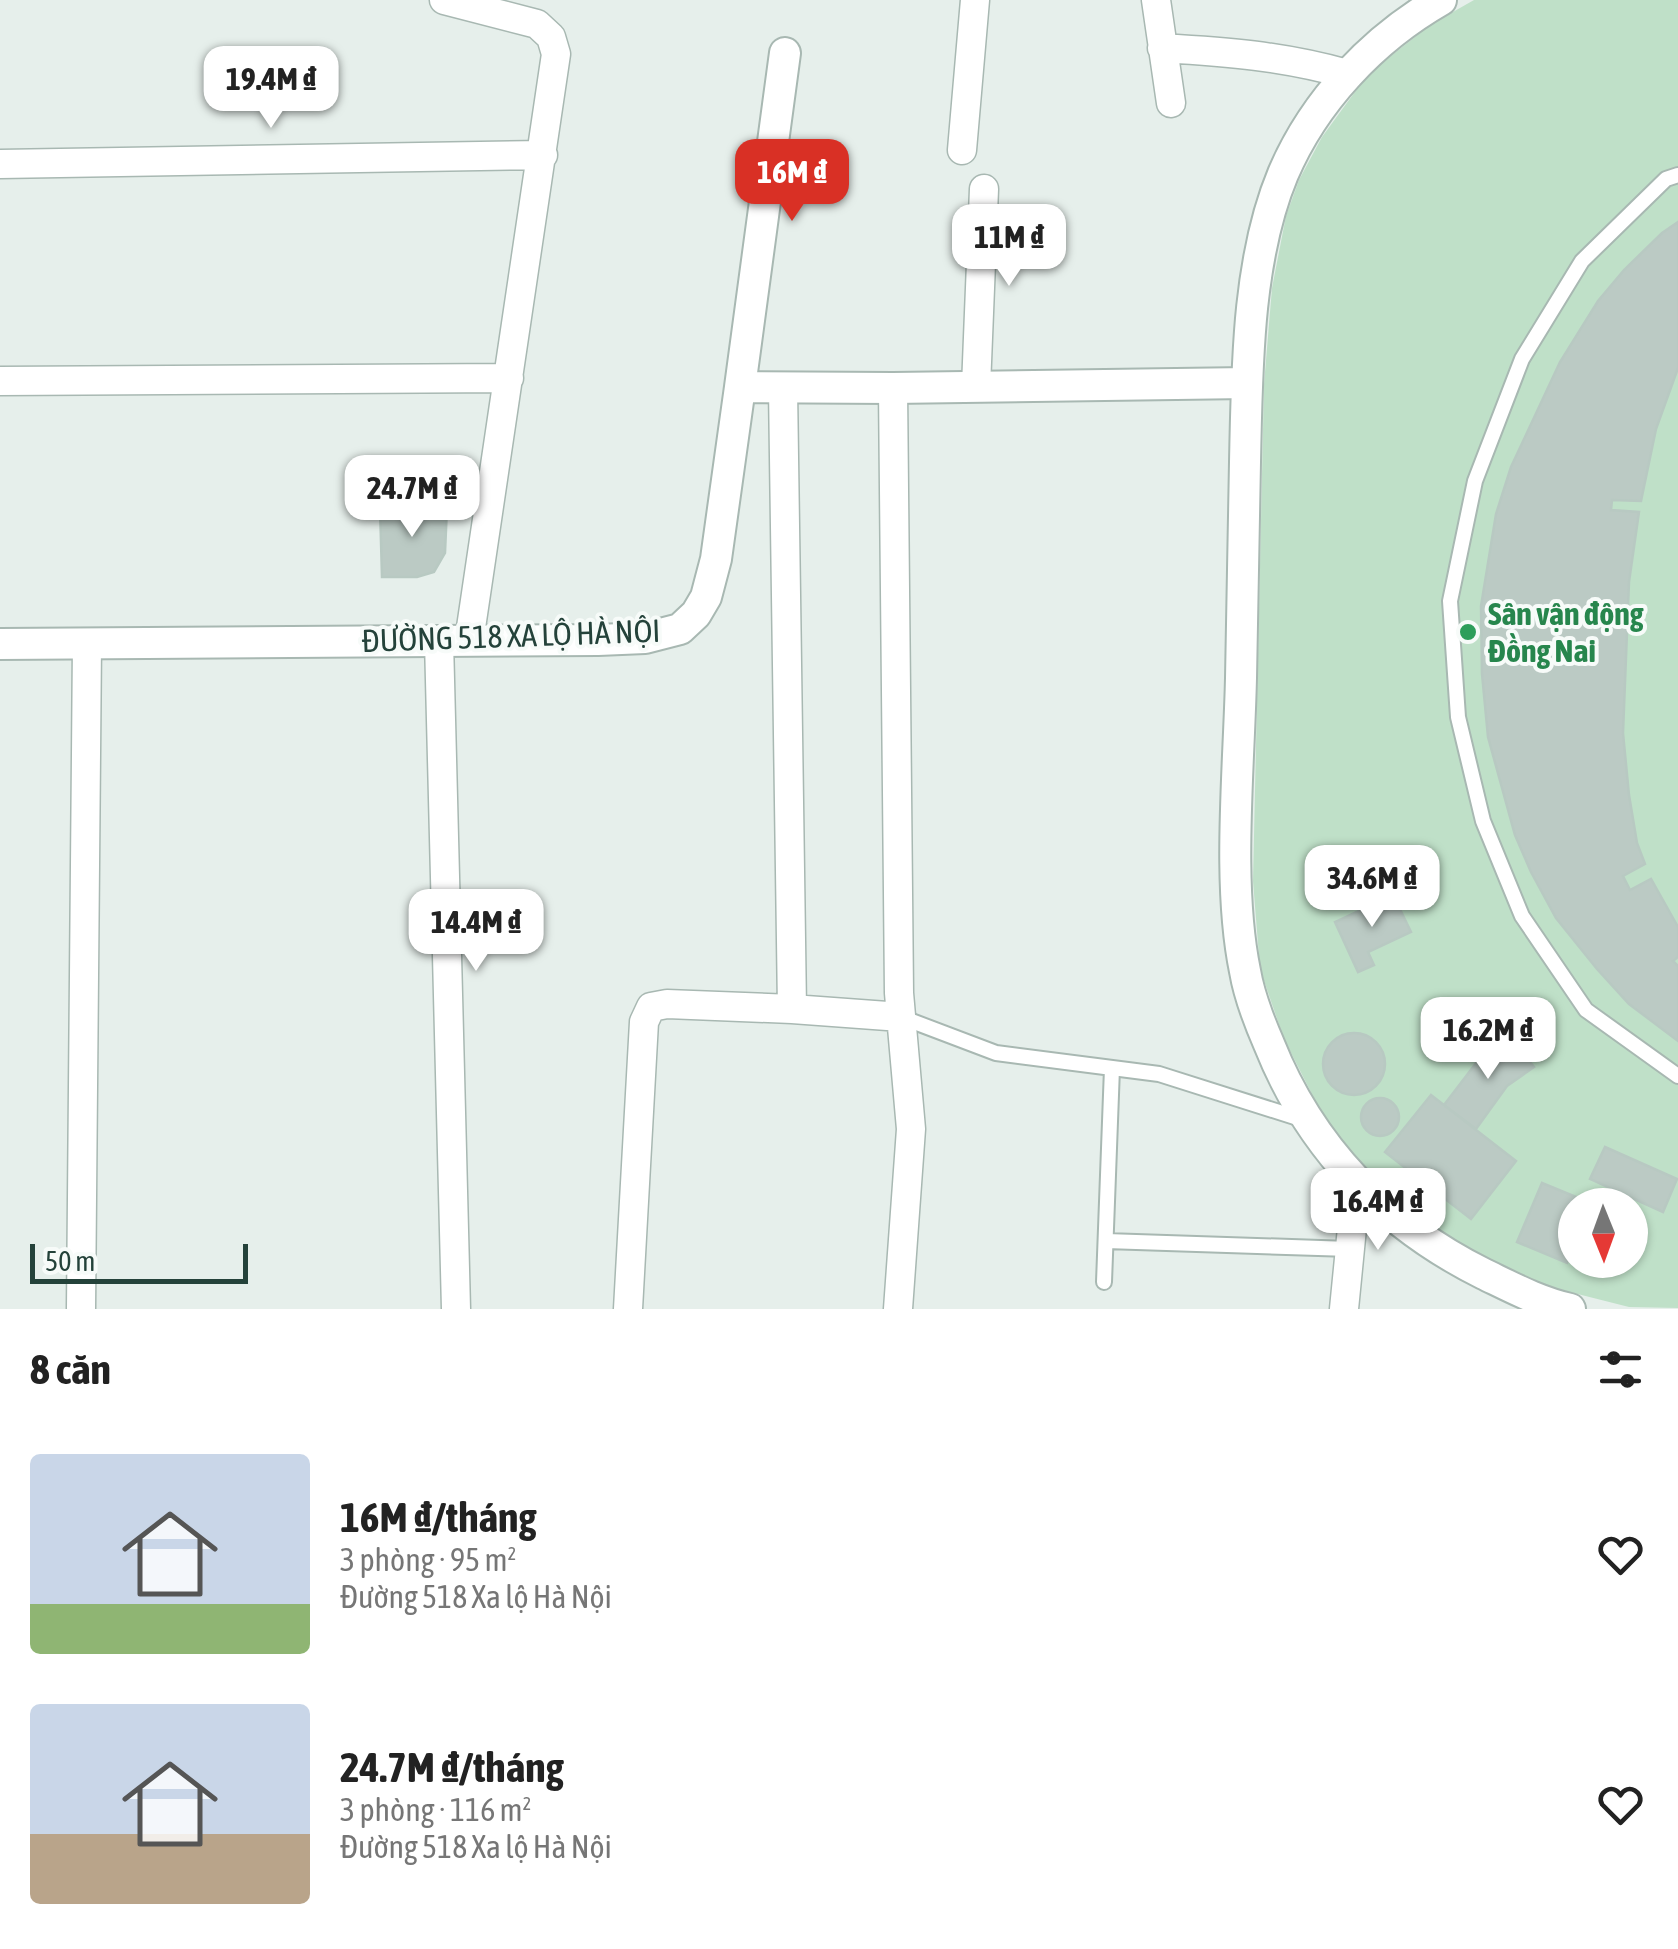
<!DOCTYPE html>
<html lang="vi">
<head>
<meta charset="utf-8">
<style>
  body { margin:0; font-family:"Asap Condensed",sans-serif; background:#f2f2f2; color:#222; height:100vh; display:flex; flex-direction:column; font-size:38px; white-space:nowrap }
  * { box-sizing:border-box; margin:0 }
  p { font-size:32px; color:#767676 }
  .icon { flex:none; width:55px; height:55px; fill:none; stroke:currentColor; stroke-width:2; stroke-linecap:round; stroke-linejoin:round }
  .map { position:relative; height:1309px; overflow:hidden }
  .side { display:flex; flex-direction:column; background:#fff; flex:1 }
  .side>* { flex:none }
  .needle { width:65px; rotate:179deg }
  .buttons { position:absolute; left:1558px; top:1188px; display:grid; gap:20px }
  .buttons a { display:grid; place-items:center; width:90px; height:90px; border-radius:50%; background:#fff; box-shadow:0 2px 8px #0004; font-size:50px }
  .scale { position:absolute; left:30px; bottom:25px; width:218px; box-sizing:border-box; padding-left:10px; border:5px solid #24423a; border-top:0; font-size:28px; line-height:35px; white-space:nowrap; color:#24423a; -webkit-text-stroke:8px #f7fbf9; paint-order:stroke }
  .price { position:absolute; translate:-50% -85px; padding:0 22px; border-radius:20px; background:#fff; color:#222; font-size:32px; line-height:65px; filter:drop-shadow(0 2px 5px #0008) }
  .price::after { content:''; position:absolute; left:50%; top:60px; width:30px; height:22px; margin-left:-15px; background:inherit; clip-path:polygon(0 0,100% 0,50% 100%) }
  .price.on { background:#d93025; color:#fff }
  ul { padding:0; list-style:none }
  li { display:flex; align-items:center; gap:30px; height:250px; padding:0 30px }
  li span { display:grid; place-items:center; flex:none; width:280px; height:200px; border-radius:10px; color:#555 }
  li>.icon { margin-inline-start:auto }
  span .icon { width:120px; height:120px; fill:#fffc; stroke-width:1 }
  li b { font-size:42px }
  h2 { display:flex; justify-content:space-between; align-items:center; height:120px; padding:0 30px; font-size:42px }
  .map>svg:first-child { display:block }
</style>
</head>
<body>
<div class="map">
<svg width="1678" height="1309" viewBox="0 0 1678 1309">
  <rect width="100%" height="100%" fill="#e6efeb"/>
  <path fill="#bfe0c8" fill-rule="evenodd" d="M 1474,0 L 1678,0 L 1678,1308 L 1629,1307 L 1546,1286 L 1455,1242 L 1404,1206 L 1346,1146 L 1321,1112 L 1284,1039 L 1260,969 L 1253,881 L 1264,384 L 1272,288 L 1286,216 L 1299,180 L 1322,137 L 1368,74 L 1430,25 ZM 1575,1205 L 1630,1205 L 1630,1260 L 1575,1260 Z"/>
  <path fill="#bbcac4" stroke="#b8c9c2" stroke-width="2.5" d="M 1678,222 L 1678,368 L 1656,429 L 1641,501 L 1612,500 L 1611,510 L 1639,512 L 1629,582 L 1623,733 L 1629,795 L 1637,843 L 1645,864 L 1623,876 L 1630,890 L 1651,879 L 1678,927 L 1678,957 L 1673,961 L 1678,966 L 1678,1041 L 1629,1004 L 1597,969 L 1556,918 L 1531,872 L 1515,835 L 1488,737 L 1482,674 L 1481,606 L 1496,514 L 1511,467 L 1560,362 L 1598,301 L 1624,270 L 1662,233 Z
    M 380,507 L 447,507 L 445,553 L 434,572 L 417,577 L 382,577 Z
    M 1393,895 L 1411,932 L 1368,952 L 1374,965 L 1358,972 L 1335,922 Z
    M1323 1064a31 31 0 1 1 62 0a31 31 0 1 1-62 0Z
    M 1510,1037 L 1534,1067 L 1507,1086 L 1476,1129 L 1444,1105 L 1477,1062 Z
    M 1431,1095 L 1516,1161 L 1471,1219 L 1385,1152 Z
    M1361 1117a19 19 0 1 1 38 0a19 19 0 1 1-38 0Z
    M 1605,1147 L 1677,1179 L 1663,1212 L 1590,1179 Z
    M 1542,1183 L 1593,1204 L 1575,1205 L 1575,1246 L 1567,1263 L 1517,1242 Z
    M 1577,1260 L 1608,1260 L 1604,1270 Z"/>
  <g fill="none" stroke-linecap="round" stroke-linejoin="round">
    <defs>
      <path id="service" d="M 1678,175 L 1666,179 L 1582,261 L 1522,359 L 1475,481 L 1450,601 L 1458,717 L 1483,821 L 1522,916 L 1586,1010 L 1678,1076
        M 901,1017 L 996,1053 L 1159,1074 L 1301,1119
        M 1106,1241 L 1350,1249
        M 1104,1282 L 1112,1068"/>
      <path id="minor" d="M 444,0 L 537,24 L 551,37 L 556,54 L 469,641
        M 1156,0 L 1171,103
        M 1162,48 C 1228,52 1283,56 1347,74
        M 962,150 L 975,0
        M 0,164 L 543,155
        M 0,381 L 509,378
        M 976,387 L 984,189
        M 893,388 L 899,993 L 911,1129 L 898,1309
        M 439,641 L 456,1309
        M 792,1009 L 901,1017
        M 81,1309 L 87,643
        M 628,1309 L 644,1022 L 651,1007 L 667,1004 L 792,1009 L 783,388
        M 1344,1309 L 1352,1228 L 1363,1188"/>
      <path id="tertiary" d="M 1441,0 C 1373,39 1314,101 1283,174 C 1247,260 1247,370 1245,462 C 1244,534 1242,606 1241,678 C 1239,768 1227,884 1245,971 C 1249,995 1259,1021 1269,1044 C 1310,1147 1385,1225 1484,1274 C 1513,1288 1539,1302 1570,1309
        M 740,387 L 785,53
        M 0,644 L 598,640 L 645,638 L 680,629 L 696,614 L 706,597 L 716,559 L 740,387 L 893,388 L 1247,383"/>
    </defs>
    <use href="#service" stroke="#a8b8b2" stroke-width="18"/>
    <use href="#minor" stroke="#a8b8b2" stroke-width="31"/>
    <use href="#tertiary" stroke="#a8b8b2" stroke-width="34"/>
    <use href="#service" stroke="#fff" stroke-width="14"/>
    <use href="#minor" stroke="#fff" stroke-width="28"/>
    <use href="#tertiary" stroke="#fff" stroke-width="30"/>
  </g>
  <circle fill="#2e9e5b" stroke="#f7fbf9" stroke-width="4" cx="1468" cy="632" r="10"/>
  <g text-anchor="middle" stroke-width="8" stroke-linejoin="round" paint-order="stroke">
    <g font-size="32" font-weight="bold" fill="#27864d" stroke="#f7fbf9" text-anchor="start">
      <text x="1488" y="625">Sân vận động<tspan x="1488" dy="37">Đồng Nai</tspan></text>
    </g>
    <g font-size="32" fill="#24423a" stroke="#f7fbf9">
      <text transform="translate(511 636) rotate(-2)" y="11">ĐƯỜNG 518 XA LỘ HÀ NỘI</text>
    </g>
  </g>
</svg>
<div class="buttons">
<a><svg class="needle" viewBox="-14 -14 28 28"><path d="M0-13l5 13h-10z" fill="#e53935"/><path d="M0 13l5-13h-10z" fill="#767676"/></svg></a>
</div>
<div class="scale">50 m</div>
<b class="price" style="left:271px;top:131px">19.4M ₫</b>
<b class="price on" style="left:792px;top:224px">16M ₫</b>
<b class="price" style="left:1009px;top:289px">11M ₫</b>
<b class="price" style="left:412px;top:540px">24.7M ₫</b>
<b class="price" style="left:1372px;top:930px">34.6M ₫</b>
<b class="price" style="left:476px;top:974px">14.4M ₫</b>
<b class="price" style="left:1488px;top:1082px">16.2M ₫</b>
<b class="price" style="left:1378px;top:1253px">16.4M ₫</b>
</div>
<section class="side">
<h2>8 căn<svg class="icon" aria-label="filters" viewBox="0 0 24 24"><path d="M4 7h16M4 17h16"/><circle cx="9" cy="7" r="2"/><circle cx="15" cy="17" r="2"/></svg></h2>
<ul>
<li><span style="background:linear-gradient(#c9d6e8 75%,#8fb573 0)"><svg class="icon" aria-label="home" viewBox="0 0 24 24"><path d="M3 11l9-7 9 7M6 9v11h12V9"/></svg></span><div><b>16M ₫/tháng</b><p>3 phòng · 95 m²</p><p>Đường 518 Xa lộ Hà Nội</p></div><svg class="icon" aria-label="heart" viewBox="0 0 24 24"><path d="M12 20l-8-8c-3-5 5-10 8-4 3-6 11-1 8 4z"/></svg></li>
<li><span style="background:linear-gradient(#c9d6e8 65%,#b9a48a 0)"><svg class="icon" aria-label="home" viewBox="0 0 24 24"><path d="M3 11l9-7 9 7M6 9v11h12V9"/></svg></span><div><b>24.7M ₫/tháng</b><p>3 phòng · 116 m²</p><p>Đường 518 Xa lộ Hà Nội</p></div><svg class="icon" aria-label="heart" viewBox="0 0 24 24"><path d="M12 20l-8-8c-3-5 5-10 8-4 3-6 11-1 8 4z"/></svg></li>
</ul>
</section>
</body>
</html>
